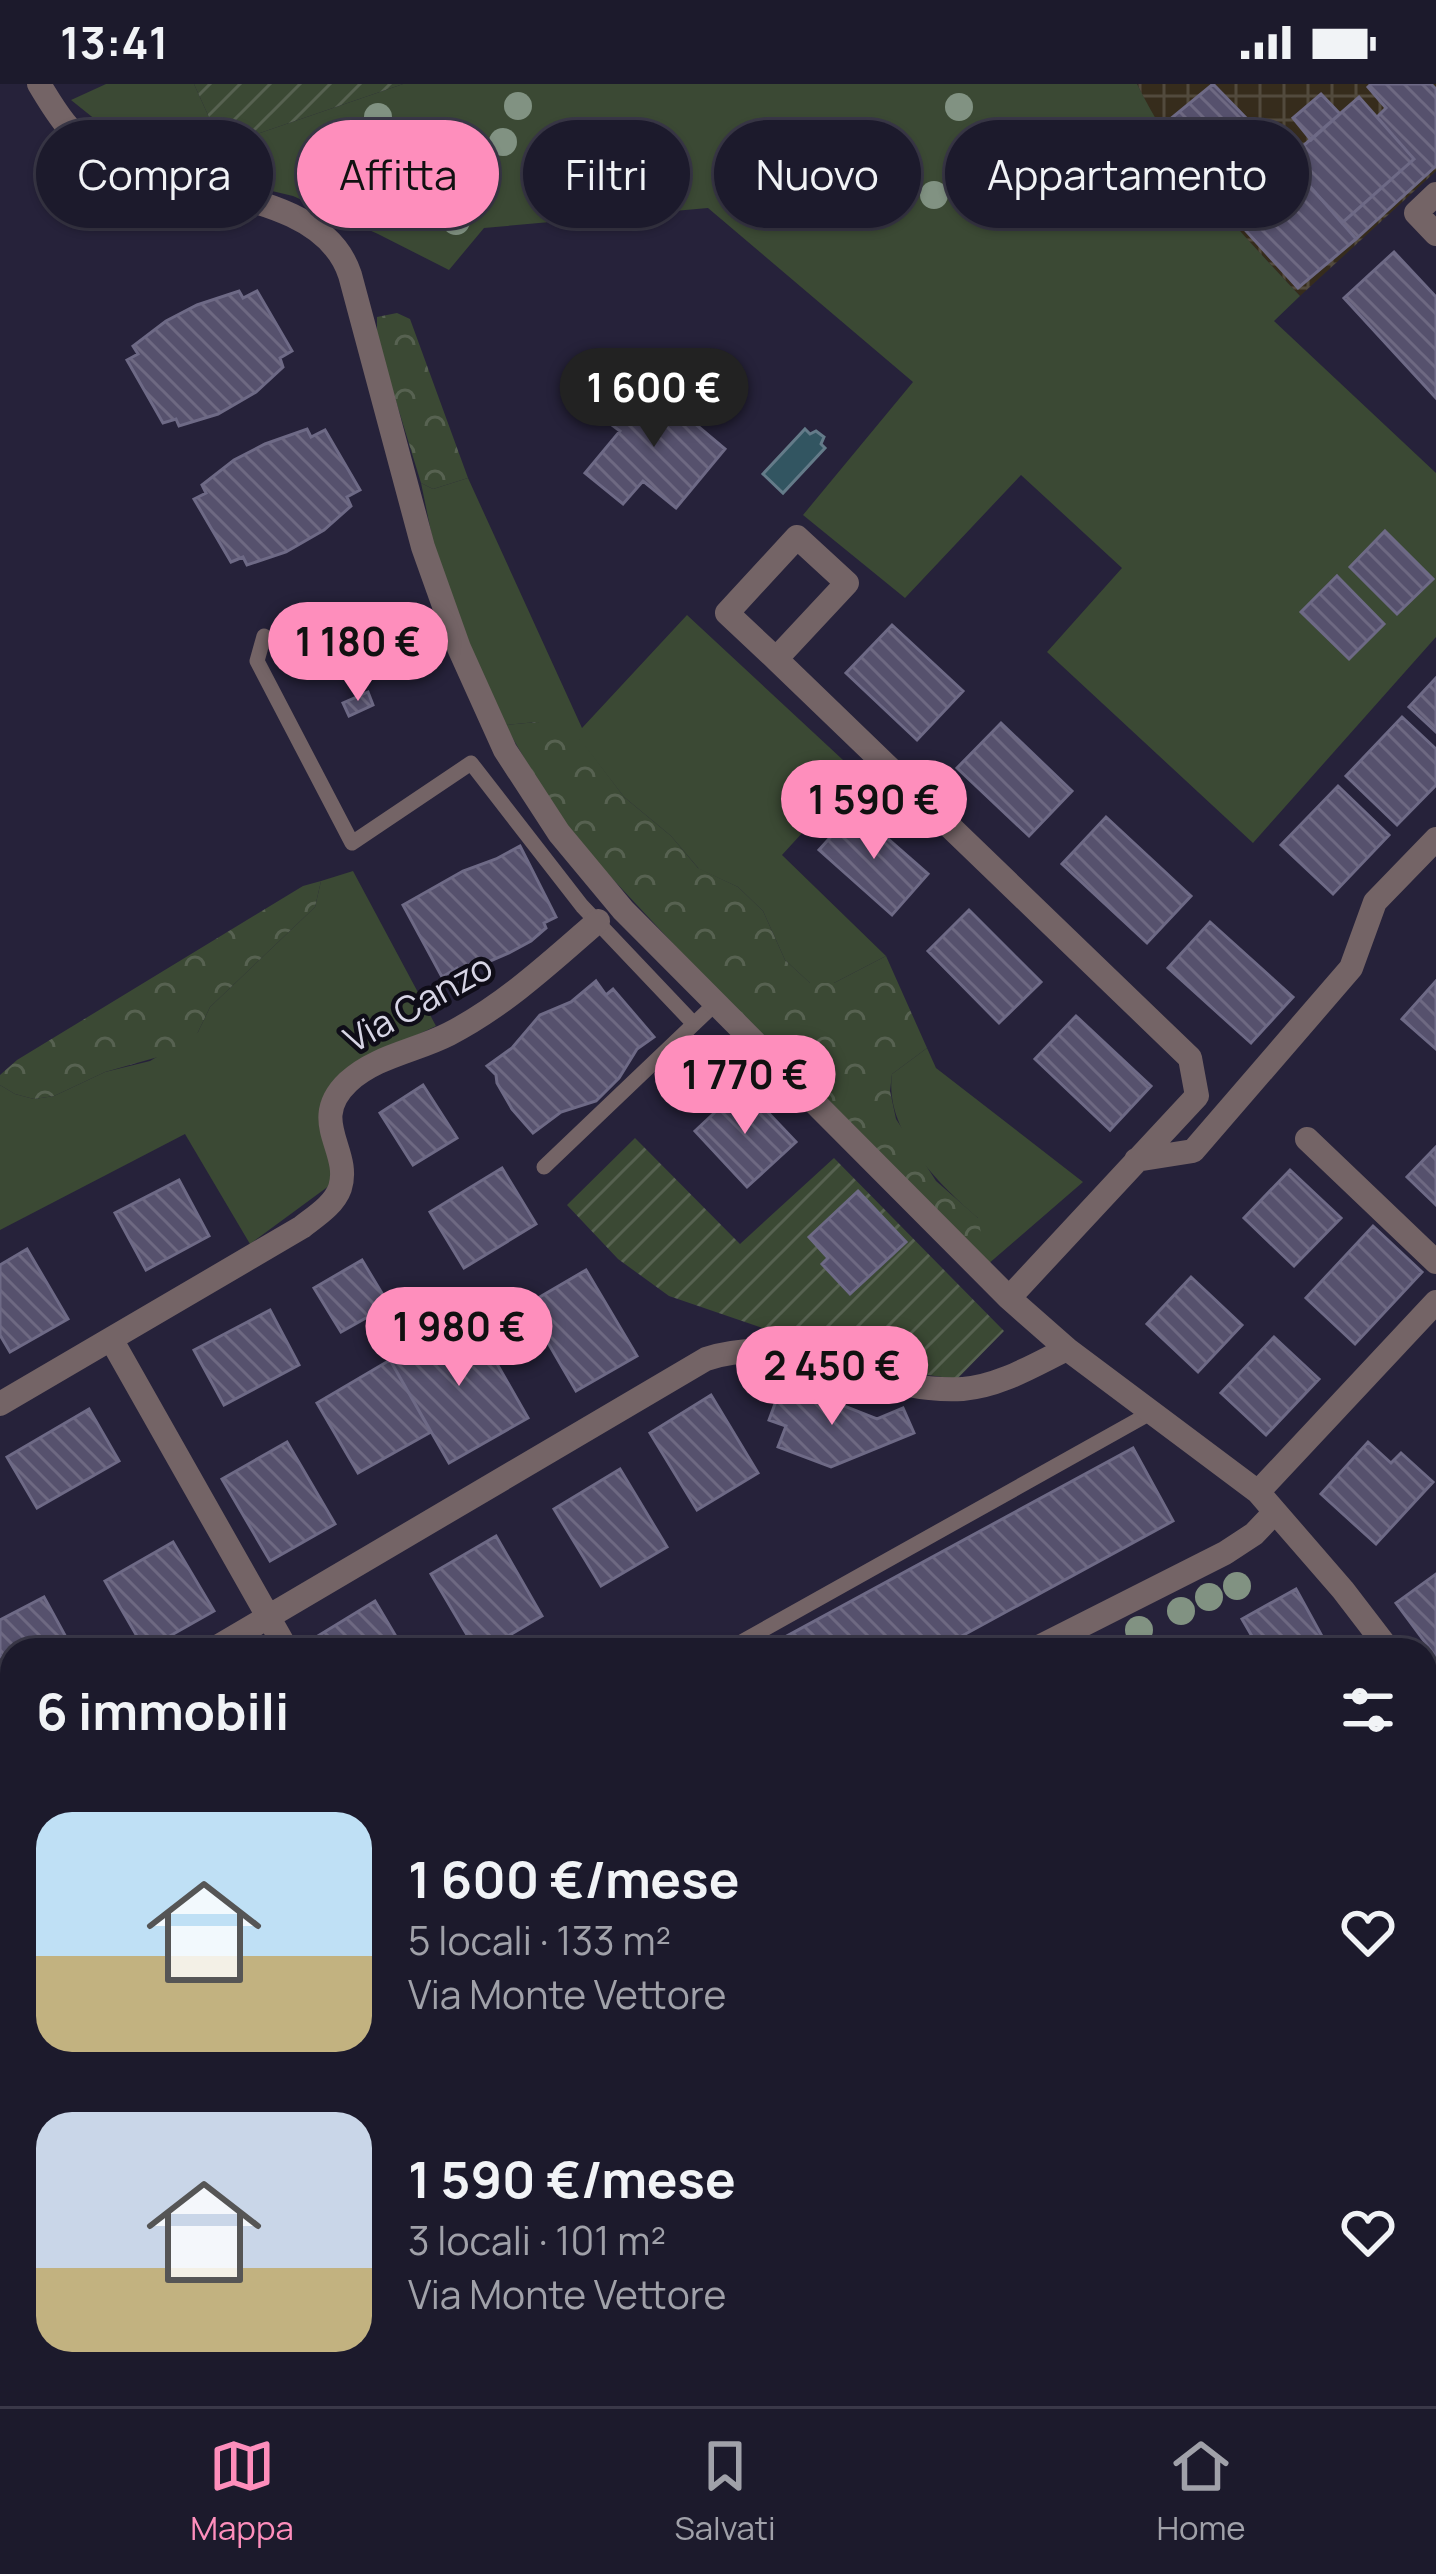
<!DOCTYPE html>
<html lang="it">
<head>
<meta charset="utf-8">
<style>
  body { margin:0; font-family:Manrope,sans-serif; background:#292738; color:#f1f3f6; height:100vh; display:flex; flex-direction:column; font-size:45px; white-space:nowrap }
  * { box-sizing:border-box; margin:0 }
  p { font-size:39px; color:#a0a1a9 }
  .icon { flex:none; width:66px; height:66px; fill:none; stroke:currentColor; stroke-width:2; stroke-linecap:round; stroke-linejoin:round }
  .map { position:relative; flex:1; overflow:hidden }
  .drawer { position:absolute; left:0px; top:1554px; width:1437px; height:768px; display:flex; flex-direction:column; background:#1c1a2c; border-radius:36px 36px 0 0; box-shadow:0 3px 9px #0004,0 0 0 3px #3a3848 }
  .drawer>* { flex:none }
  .hud { position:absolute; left:36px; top:36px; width:1365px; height:108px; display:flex; gap:24px }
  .price { position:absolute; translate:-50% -102px; padding:0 27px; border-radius:42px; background:#fe8ebc; color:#111; font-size:39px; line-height:78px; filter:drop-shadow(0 3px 6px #0008) }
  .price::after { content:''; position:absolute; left:50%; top:72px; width:36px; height:27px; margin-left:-18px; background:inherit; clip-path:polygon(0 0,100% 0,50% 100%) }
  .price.current { background:#222; color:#fff }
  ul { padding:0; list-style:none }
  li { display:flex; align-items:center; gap:36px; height:300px; padding:0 36px }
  li span { display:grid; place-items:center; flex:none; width:336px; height:240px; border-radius:36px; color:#555 }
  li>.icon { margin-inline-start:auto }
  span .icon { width:144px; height:144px; fill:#fffc; stroke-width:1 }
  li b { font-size:51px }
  h2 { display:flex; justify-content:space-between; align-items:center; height:144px; padding:0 36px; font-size:51px }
  .pill { padding:0 42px; border-radius:54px; background:#1c1a2c; box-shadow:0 3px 9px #0004,0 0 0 3px #3a3848; font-size:42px; line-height:108px }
  .pill.current { background:#fe8ebc; color:#111 }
  .status { display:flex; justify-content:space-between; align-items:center; height:84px; padding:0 60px; background:#1c1a2c; direction:ltr }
  .status svg { height:33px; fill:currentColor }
  .dock { display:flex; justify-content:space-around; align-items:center; height:168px; border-top:3px solid #3a3848; background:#1c1a2c; font-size:33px; color:#a0a1a9 }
  .dock a { display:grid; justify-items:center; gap:6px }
  .dock .current { color:#fe8ebc }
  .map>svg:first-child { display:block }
</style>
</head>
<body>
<div class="status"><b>13:41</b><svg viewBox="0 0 49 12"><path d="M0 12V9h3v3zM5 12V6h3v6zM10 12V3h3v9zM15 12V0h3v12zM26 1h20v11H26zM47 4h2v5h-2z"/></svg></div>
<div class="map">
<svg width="1436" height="2322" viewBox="0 0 1436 2322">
  <defs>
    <pattern id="industrial-grid" width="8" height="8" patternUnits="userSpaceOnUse" patternTransform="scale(3)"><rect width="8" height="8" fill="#362c1c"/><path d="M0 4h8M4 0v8" fill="none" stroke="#524a3d"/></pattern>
    <pattern id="forest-crowns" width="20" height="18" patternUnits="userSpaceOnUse" patternTransform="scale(3)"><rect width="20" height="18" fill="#3b4934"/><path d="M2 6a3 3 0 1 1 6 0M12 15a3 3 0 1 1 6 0" fill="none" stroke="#576251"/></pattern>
    <pattern id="garden-furrows" width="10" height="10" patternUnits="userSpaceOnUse" patternTransform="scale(3)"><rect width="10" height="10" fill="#3b4934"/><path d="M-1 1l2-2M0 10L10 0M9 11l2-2" fill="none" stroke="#576251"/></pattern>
    <pattern id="building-back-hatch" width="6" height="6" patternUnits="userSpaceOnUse" patternTransform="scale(3)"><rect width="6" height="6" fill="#56516d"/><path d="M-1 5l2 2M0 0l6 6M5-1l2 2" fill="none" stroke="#6e6982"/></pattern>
  </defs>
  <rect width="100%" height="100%" fill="#26223a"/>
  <path fill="url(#industrial-grid)" d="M 1137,0 L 1436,0 L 1436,87 L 1300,212 L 1213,119 L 1158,43 Z"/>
  <path fill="#3b4934" d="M 106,0 L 194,0 L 222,62 L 403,0 L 1137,0 C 1179,85 1236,143 1300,212 L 1274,237 L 1436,389 L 1436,553 L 1253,759 L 1047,568 L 1122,484 L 1021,391 L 905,514 L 803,431 L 913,298 L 708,124 L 484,144 L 449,186 L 378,150 L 293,112 L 147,77 L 71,16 Z
    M 468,394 L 582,644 L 687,531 L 857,689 L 782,771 L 886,872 L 834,899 L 811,900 L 785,876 L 763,827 L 738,803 L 699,785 L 671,752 L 624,713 L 580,656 L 537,638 L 505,641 L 468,565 L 436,472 L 421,399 L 433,405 Z
    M 353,787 L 436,942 L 353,981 L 323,1056 L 337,1096 L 250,1160 L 185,1050 L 0,1146 L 0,1001 L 15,1010 L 34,1015 L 54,1012 L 105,988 L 150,977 L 198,948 L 210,923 L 315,823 L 321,797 Z
    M 927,964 L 936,984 L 1083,1098 L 987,1181 L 976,1170 L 978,1134 C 938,1099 884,1047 892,990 Z"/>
  <path fill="url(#forest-crowns)" d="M 397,229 L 410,235 L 468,394 L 433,405 L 421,399 L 377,255 L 377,233 Z
    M 537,638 L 557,641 L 581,656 L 624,713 L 671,752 L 698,784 L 738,803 L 763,827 L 785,876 L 810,899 L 834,899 L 886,872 L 927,964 L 892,990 L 890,1007 L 896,1035 L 936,1097 L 978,1134 L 981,1149 L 976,1170 L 764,957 L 565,744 L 505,641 Z
    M 321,797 L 315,823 L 210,923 L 198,948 L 179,967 L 105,988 L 54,1012 L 34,1015 L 15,1010 L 0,1001 L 0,991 L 17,976 L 303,802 Z"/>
  <path fill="url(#garden-furrows)" d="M 194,0 L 403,0 L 222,62 Z
    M 635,1054 L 740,1160 L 834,1074 L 1004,1247 L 957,1295 L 913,1289 L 771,1247 L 669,1212 L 618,1175 L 567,1121 Z"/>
  <path fill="#325561" stroke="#647b89" stroke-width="3" d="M 805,345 L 810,350 L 816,347 L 824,353 L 821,360 L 825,364 L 783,409 L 763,390 Z"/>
  <path fill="url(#building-back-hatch)" stroke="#6e6a86" stroke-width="3" d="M 1213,0 L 1287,76 L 1227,126 L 1163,41 Z
    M 1371,0 L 1431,0 L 1436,5 L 1436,82 L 1356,155 L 1342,139 L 1414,75 L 1377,33 L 1386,24 L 1368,3 Z
    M 1321,10 L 1340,30 L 1311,56 L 1293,34 Z
    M 1359,13 L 1414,75 L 1342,139 L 1287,76 Z
    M 1287,76 L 1356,155 L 1298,204 L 1227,126 Z
    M 1394,168 L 1436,213 L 1436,314 L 1344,214 Z
    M 239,207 L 243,214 L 257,207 L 292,267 L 280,274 L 283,283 L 256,308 L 218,330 L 179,342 L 176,335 L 163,339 L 127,276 L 138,270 L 133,262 L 166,237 L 197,221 Z
    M 643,296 L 725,365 L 676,424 L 643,397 L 623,420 L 585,389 L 620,347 L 608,338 Z
    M 307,345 L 311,353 L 325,346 L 360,406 L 347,413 L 351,422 L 324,446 L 286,468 L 247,481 L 243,473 L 231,478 L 194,415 L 206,409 L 202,401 L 234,376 L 265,360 Z
    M 1385,447 L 1433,495 L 1397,530 L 1350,483 Z
    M 1337,492 L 1384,540 L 1349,575 L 1301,528 Z
    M 892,541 L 963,607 L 917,656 L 846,589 Z
    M 1436,594 L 1436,648 L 1409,623 Z
    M 368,608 L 373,621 L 349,632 L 343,619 Z
    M 1402,633 L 1436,665 L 1436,701 L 1397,741 L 1346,692 Z
    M 1001,639 L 1072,707 L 1029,752 L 957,684 Z
    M 1338,702 L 1389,751 L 1333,810 L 1281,761 Z
    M 855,726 L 928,790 L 892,831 L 819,766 Z
    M 1106,733 L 1191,812 L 1147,859 L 1062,780 Z
    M 520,762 L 556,833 L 544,839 L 546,844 L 531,857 L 509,869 L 460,890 L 457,884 L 442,893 L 403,821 L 463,787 L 496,775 Z
    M 969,826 L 1041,898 L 999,939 L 928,867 Z
    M 1210,838 L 1293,913 L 1251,959 L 1168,884 Z
    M 596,897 L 606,911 L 613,905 L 654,953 L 637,965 L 619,994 L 596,1017 L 561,1028 L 533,1049 L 512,1025 L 497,999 L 496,991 L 487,982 L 512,964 L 540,931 L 571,918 Z
    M 1436,897 L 1436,965 L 1402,935 Z
    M 1076,932 L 1151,1002 L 1110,1046 L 1035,975 Z
    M 423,1001 L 457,1054 L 413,1081 L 380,1029 Z
    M 743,1002 L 796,1058 L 747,1103 L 695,1047 Z
    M 1436,1063 L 1436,1121 L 1407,1093 Z
    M 502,1084 L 536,1140 L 464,1184 L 430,1128 Z
    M 1290,1086 L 1341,1134 L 1294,1182 L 1244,1134 Z
    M 179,1096 L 209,1152 L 146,1186 L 115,1129 Z
    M 858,1107 L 906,1158 L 850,1210 L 822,1180 L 828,1174 L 809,1153 Z
    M 1373,1142 L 1422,1188 L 1355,1260 L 1306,1214 Z
    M 27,1165 L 68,1235 L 10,1268 L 0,1251 L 0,1181 Z
    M 362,1176 L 389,1221 L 341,1248 L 314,1204 Z
    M 586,1186 L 637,1272 L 576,1307 L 526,1221 Z
    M 1191,1193 L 1242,1241 L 1198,1288 L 1147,1240 Z
    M 270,1226 L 299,1281 L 224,1321 L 194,1266 Z
    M 469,1231 L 528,1334 L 449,1379 L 390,1276 Z
    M 1274,1253 L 1319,1295 L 1266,1351 L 1221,1309 Z
    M 390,1276 L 431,1348 L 358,1389 L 317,1319 Z
    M 783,1298 L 877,1335 L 903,1324 L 914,1349 L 831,1383 L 778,1363 L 786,1342 L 769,1336 Z
    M 711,1311 L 758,1389 L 697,1426 L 650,1349 Z
    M 89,1325 L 119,1377 L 37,1424 L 7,1373 Z
    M 287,1358 L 335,1440 L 270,1477 L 222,1395 Z
    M 1368,1358 L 1391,1379 L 1401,1369 L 1433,1398 L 1376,1460 L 1321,1410 Z
    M 1133,1364 L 1173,1437 L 936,1566 L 761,1566 Z
    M 620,1385 L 667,1463 L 601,1502 L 554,1425 Z
    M 496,1452 L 542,1532 L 484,1566 L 476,1566 L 431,1490 Z
    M 173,1458 L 214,1527 L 145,1566 L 105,1497 Z
    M 1436,1490 L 1436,1573 L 1396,1519 Z
    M 1296,1505 L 1328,1563 L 1322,1566 L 1260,1566 L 1242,1535 Z
    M 44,1513 L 73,1566 L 12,1566 L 12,1592 L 0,1571 L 0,1536 Z
    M 375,1517 L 404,1566 L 312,1566 L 308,1558 Z
    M 5,1735 L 12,1749 L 12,1824 L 0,1830 L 0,1737 Z
    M 1436,1791 L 1436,1875 L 1425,1857 L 1425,1798 Z
    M 10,2080 L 12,2084 L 12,2168 L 0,2175 L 0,2086 Z
    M 144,2310 L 199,2310 L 201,2312 L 185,2322 L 152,2322 Z
    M 406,2310 L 497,2310 L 502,2316 L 495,2322 L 416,2322 Z
    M 635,2310 L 759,2310 L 740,2322 L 642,2322 Z
    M 929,2310 L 997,2310 L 1003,2322 L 913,2322 L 912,2320 Z
    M 1141,2310 L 1218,2310 L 1203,2322 L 1150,2322 Z
    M 1319,2310 L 1388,2310 L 1380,2322 L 1319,2322 L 1313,2318 Z"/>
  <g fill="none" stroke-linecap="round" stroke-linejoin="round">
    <path stroke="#746466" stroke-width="15" d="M 264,552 L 257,577 L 352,759 L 471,679 L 582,822 L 694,940
      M 544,1083 L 716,919
      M 727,1566 L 1152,1328"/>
    <path stroke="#746466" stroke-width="24" d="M 39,0 C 55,27 71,53 99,70 C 168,114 321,101 350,191 L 423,463 L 459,564 L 505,666 L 559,749 L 623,826 L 1009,1214 L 1067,1265 L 1258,1408 L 1343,1506 L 1389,1566
      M 1436,110 L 1416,129 L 1436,150
      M 797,453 L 847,499 L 776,575 L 727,529 Z
      M 776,575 L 1190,974 L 1197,1012 L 1009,1214
      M 1307,1055 L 1436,1178
      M 1136,1076 L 1193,1067 L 1351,884 L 1375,818 L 1436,755
      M 111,1255 L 287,1566
      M 0,1320 L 302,1143 C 316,1132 334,1121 340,1104 C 352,1066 307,1037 348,998 C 376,972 416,967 449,950 C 505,921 551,878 598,837
      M 1258,1408 L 1436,1218
      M 212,1566 L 706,1275 C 803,1244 871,1311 963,1305 C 1000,1302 1034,1281 1067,1265
      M 1033,1566 L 1225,1469 L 1254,1450 L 1275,1428
      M 1425,1623 L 1436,1640
      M 0,1686 L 12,1680
      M 0,1976 L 12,1995
      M 0,2240 L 12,2255
      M 69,2310 L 82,2322
      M 860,2310 L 865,2322
      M 1096,2310 L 1108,2322"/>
  </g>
  <g fill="#819282">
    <circle cx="518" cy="22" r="14"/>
    <circle cx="959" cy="23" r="14"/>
    <circle cx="378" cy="33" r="14"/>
    <circle cx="569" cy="49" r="14"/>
    <circle cx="503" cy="58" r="14"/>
    <circle cx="427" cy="64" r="14"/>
    <circle cx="1126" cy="69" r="14"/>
    <circle cx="636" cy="82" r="14"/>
    <circle cx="480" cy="87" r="14"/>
    <circle cx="934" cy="111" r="14"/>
    <circle cx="399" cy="117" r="14"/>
    <circle cx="594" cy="120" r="14"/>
    <circle cx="456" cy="137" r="14"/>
    <circle cx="1237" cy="1502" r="14"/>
    <circle cx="1209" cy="1513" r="14"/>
    <circle cx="1181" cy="1527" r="14"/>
    <circle cx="1139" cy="1546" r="14"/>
  </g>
  <g text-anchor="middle" stroke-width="9" stroke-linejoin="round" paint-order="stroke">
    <g font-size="36" fill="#d7d5e5" stroke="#0f0d18">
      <text transform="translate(418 919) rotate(-29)" y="13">Via Canzo</text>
    </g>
  </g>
</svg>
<b class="price current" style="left:654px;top:366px">1 600 €</b>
<b class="price" style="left:358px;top:620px">1 180 €</b>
<b class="price" style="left:874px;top:778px">1 590 €</b>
<b class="price" style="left:745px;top:1053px">1 770 €</b>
<b class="price" style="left:459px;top:1305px">1 980 €</b>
<b class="price" style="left:832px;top:1344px">2 450 €</b>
<div class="hud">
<a class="pill">Compra</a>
<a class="pill current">Affitta</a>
<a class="pill">Filtri</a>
<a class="pill">Nuovo</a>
<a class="pill">Appartamento</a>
</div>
<section class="drawer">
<h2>6 immobili<svg class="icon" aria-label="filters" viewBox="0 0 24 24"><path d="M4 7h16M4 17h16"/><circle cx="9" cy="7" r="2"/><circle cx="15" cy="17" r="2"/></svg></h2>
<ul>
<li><span style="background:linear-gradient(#bfe0f5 60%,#c2b280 0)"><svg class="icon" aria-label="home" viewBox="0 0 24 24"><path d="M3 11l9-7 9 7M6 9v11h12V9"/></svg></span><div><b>1 600 €/mese</b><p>5 locali · 133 m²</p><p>Via Monte Vettore</p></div><svg class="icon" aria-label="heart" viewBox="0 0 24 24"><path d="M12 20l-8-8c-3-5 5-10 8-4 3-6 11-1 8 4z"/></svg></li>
<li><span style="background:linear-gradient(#c9d6e8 65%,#c2b280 0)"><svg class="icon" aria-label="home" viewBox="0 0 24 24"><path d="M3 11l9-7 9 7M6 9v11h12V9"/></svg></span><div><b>1 590 €/mese</b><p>3 locali · 101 m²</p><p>Via Monte Vettore</p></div><svg class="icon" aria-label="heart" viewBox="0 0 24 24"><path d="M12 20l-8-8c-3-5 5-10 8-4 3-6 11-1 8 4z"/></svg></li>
</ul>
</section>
</div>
<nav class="dock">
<a class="current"><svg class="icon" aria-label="map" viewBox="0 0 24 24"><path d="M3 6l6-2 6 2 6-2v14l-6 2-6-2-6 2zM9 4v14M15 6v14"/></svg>Mappa</a>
<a><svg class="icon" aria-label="saved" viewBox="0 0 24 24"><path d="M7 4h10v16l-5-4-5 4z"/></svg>Salvati</a>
<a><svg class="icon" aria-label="home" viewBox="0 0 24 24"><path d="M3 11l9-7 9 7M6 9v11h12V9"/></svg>Home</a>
</nav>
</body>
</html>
